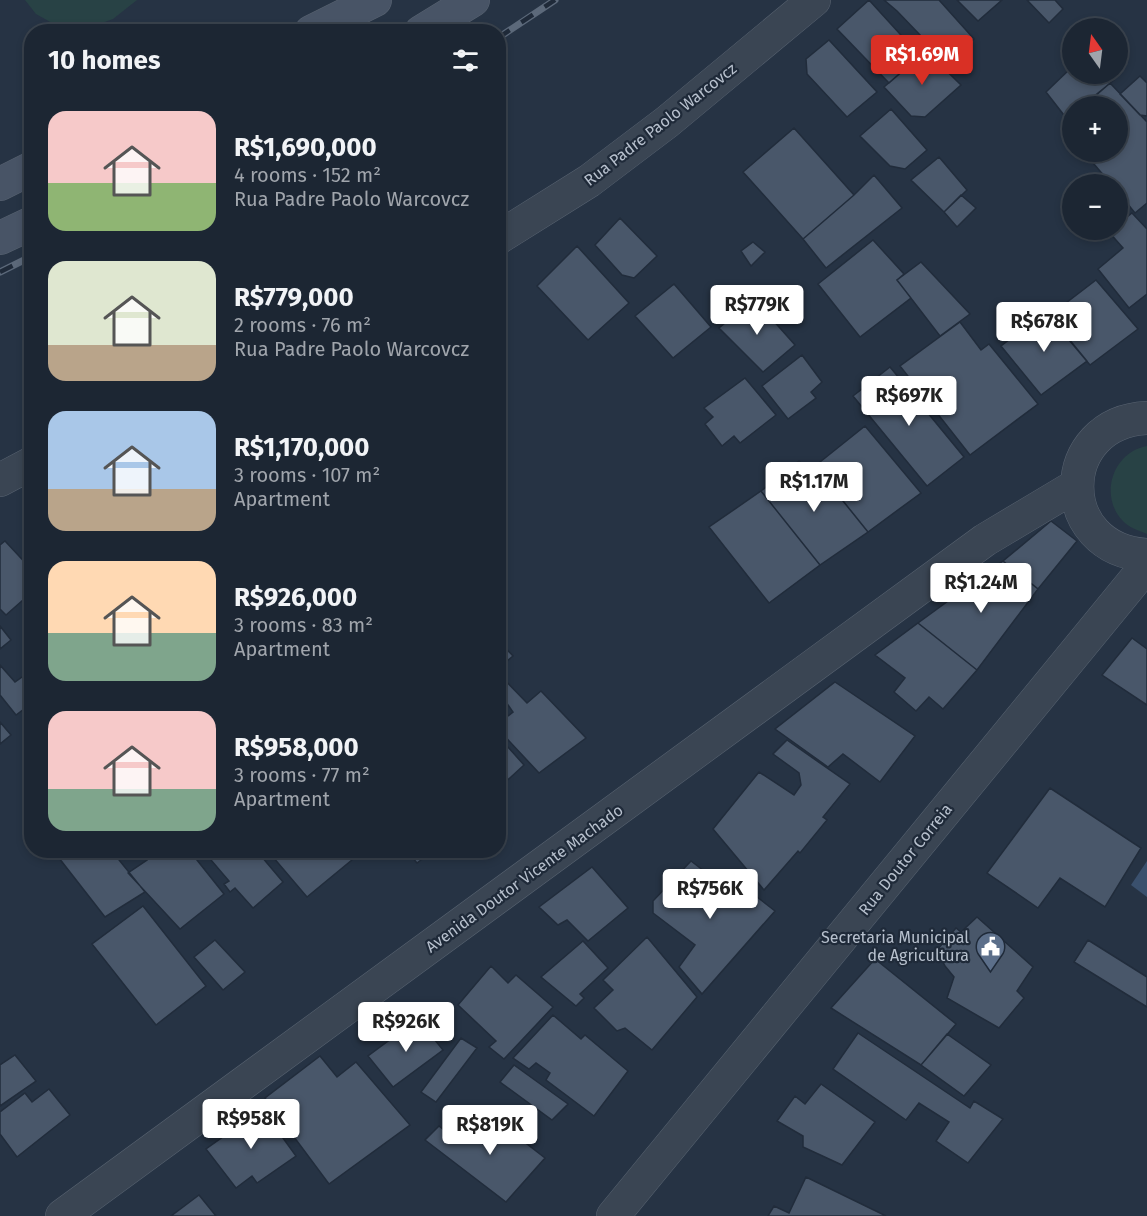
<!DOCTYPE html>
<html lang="en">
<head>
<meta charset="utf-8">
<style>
  body { margin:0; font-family:"Fira Sans",sans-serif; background:#252e3b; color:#f1f3f6; height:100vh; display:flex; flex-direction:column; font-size:22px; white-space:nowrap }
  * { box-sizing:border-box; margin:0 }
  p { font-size:20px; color:#a0a5ac }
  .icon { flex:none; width:33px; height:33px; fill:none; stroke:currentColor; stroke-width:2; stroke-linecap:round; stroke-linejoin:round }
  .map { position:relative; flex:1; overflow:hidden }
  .sheet { position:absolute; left:24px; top:24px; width:482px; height:834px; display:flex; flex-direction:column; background:#1c2633; border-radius:24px; box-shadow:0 3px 9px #0003,0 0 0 2px #3a434e }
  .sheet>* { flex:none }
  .needle { width:39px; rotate:346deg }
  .controls { position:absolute; left:1062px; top:18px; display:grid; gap:12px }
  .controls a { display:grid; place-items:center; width:66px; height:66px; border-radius:50%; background:#1c2633; box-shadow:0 3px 9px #0003,0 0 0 2px #3a434e; font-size:30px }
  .price { position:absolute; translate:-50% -51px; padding:0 14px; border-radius:6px; background:#fff; color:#222; font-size:20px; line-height:39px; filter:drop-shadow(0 2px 3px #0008) }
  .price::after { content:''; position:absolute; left:50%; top:36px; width:18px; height:14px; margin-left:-9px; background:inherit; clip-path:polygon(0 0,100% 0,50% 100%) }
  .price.selected { background:#d93025; color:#fff }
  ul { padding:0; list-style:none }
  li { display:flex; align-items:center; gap:18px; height:150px; padding:0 24px }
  li span { display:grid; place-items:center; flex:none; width:168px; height:120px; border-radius:18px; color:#555 }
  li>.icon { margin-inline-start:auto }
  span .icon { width:72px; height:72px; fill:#fffc; stroke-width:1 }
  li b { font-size:26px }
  h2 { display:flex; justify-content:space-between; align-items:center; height:72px; padding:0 24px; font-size:26px }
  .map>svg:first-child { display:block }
</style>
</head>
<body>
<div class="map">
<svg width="1147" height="1216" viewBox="0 0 1147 1216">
  <rect width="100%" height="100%" fill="#263344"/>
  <path fill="#284245" d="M 25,0 L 137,0 L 113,19 L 88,28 L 54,24 L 36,14 Z
    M 1147,446 L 1147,534 C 1138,530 1129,528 1122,520 C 1099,495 1113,452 1147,446 Z"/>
  <path fill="#3a506d" d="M 1147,861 L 1147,897 L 1131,885 Z"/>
  <path fill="#49576a" stroke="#212c3b" stroke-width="1.5" d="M 869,0 L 920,56 L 889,83 L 837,29 Z
    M 884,0 L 939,0 L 974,39 L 947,63 L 897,11 Z
    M 957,0 L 1002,0 L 978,21 Z
    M 1027,0 L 1055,0 L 1063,9 L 1049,23 Z
    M 829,40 L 877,92 L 847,117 L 807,74 L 806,59 Z
    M 926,51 L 961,85 L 925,117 L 911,116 L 884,87 Z
    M 1072,67 L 1072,74 L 1108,74 L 1114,80 L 1082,106 L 1072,106 L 1072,114 L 1067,119 L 1046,92 Z
    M 1140,76 L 1147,83 L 1147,116 L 1140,115 L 1120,94 Z
    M 1110,83 L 1147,122 L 1147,203 L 1135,213 L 1118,192 L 1118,184 L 1111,184 L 1088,157 L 1094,152 L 1118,152 L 1118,106 L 1084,106 Z
    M 891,109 L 927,150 L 905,169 L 890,166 L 860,136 Z
    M 794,128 L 854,195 L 803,239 L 743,172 Z
    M 939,157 L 967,190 L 944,212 L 911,180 Z
    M 874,175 L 902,208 L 826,268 L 803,239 L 854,195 Z
    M 961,195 L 976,208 L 957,227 L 944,212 Z
    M 1132,213 L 1147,229 L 1147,294 L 1129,308 L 1098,269 L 1123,248 L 1108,231 L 1111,230 L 1118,230 L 1118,224 Z
    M 620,218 L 657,256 L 634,278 L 622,275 L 595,245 Z
    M 873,240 L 904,274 L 897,280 L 911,298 L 860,337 L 818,284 Z
    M 753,242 L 765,252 L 751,266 L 741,251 Z
    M 577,246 L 629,303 L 588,340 L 537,286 Z
    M 921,262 L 970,314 L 940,336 L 897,280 Z
    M 1096,280 L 1138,329 L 1090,365 L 1049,316 Z
    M 674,284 L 711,327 L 673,358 L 635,316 Z
    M 754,299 L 795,345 L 763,372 L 719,328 Z
    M 1046,311 L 1087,361 L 1041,395 L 1001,346 Z
    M 960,322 L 981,350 L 989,344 L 1038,404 L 970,455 L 900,366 Z
    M 802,355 L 822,382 L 811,392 L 816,398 L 788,419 L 762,386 Z
    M 890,367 L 964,457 L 927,486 L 853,396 Z
    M 745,378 L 776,415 L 740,443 L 734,436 L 722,446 L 705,424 L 713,417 L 704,408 Z
    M 865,426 L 921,493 L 868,532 L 815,466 Z
    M 799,461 L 816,480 L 822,475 L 868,532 L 820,565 L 761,491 Z
    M 761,491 L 820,565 L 769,603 L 709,527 Z
    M 1051,521 L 1077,541 L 1038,589 L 1003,561 Z
    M 5,541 L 32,570 L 32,592 L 6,615 L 0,609 L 0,545 Z
    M 1003,561 L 1038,589 L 977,670 L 918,623 Z
    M 918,623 L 977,670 L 943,709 L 929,697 L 916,711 L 894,692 L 905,678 L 875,655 Z
    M 0,626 L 11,640 L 0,649 Z
    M 1132,638 L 1147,649 L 1147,705 L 1102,675 Z
    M 498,640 L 513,656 L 498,669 Z
    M 0,665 L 15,682 L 32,670 L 32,703 L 16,715 L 0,695 Z
    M 498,673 L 527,703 L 541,691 L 586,738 L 539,773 L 498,729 L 498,724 L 513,712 L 506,702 L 498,708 Z
    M 835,682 L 915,736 L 880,782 L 843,754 L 828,767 L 775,729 Z
    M 0,722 L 11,735 L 0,744 Z
    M 498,736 L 524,765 L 500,787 L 498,785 Z
    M 787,740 L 850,784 L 823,817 L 827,820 L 800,853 L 798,851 L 764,890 L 713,829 L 759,772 L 794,795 L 801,785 L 799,773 L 773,754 Z
    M 1050,788 L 1141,848 L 1105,907 L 1060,878 L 1038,908 L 987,873 Z
    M 69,850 L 111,850 L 145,892 L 105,917 L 59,858 Z
    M 139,850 L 189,850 L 224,894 L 180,929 L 128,873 L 147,860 Z
    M 225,850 L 256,850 L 283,882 L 253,908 L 235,888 L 230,892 L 224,884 L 229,881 L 211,860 Z
    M 267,850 L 364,850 L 307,897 Z
    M 406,850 L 434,850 L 417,863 Z
    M 691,861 L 717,881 L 725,872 L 775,911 L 702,994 L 679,967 L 695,945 L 653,913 L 653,901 Z
    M 592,867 L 628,908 L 588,941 L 567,920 L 558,925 L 539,907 Z
    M 143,906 L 206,986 L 156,1025 L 92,944 Z
    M 977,917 L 1033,967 L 1017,991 L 1024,998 L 999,1028 L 947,998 L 954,977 L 945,966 L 937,950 L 956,928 L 961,932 Z
    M 647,937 L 697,997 L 652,1050 L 625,1028 L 617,1031 L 594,1008 L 613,990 L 603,980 Z
    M 215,940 L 245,972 L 223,990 L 194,957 Z
    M 1088,940 L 1147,977 L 1147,1007 L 1074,962 Z
    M 583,941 L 608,968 L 580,994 L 584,998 L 576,1006 L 541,977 Z
    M 875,959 L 956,1024 L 921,1065 L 831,1008 Z
    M 491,966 L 508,983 L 516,975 L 553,1007 L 504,1059 L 489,1047 L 496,1041 L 458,1005 Z
    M 553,1015 L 581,1039 L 585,1035 L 628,1071 L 594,1116 L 546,1080 L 550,1073 L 536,1063 L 529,1069 L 513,1058 Z
    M 418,1019 L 443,1050 L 393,1087 L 368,1056 Z
    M 858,1033 L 970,1108 L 974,1101 L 1003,1119 L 968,1163 L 936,1141 L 949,1122 L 919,1103 L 906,1120 L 833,1069 Z
    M 947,1034 L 991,1065 L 964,1096 L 921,1065 Z
    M 461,1038 L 477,1048 L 436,1102 L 421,1092 Z
    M 15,1055 L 36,1081 L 0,1106 L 0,1065 Z
    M 320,1056 L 337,1077 L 356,1062 L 410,1125 L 329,1184 L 265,1098 Z
    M 514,1065 L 568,1104 L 552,1120 L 500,1082 Z
    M 821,1084 L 875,1122 L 842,1165 L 803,1147 L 803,1136 L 777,1121 L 795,1096 L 805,1104 Z
    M 49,1089 L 70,1115 L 17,1157 L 0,1134 L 0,1112 L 25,1093 L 32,1102 Z
    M 262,1109 L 296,1156 L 257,1183 L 252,1176 L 236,1188 L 206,1149 Z
    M 487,1113 L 545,1158 L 506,1202 L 425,1140 L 439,1126 L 460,1143 Z
    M 806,1177 L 886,1216 L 768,1216 L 774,1206 L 789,1213 Z
    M 199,1195 L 216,1216 L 171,1216 Z"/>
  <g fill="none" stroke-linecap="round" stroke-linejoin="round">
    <defs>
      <path id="street" d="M 498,238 L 589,181 L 667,122 L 814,0
        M 1147,418 C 1055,422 1053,550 1147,555
        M 0,480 L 32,463
        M 62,1216 L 985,540 L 1077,485
        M 613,1216 L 1147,565"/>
      <path id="secondary" d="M 311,32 L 375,0
        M 421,32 L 473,0
        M 0,184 L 32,168
        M 0,238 L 32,223"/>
    </defs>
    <use href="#street" stroke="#586371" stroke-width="34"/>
    <use href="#secondary" stroke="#586371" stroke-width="34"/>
    <use href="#street" stroke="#3a4553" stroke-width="33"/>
    <use href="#secondary" stroke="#485466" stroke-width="33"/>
    <defs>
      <path id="rail" d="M 498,38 L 555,0
        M 0,272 L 32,256"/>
    </defs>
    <use href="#rail" stroke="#5c697a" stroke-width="7"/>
    <use href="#rail" stroke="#1f2a39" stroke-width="4.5" stroke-dasharray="14" stroke-linecap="butt"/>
  </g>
  <defs>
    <symbol id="civic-pin" viewBox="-11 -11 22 30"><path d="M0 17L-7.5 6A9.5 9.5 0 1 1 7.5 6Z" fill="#5c6f8a" stroke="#1f2a39"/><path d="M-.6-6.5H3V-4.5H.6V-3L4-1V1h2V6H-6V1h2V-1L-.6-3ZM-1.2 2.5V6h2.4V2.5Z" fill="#fff"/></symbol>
  </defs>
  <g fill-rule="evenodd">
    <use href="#civic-pin" x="974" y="930" width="33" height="45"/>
  </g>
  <g text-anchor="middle" stroke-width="4.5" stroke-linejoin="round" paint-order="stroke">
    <g font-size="16" fill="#b7c0cd" stroke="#1f2a39">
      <text transform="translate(660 124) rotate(-38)" y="6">Rua Padre Paolo Warcovcz</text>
      <text transform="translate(905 859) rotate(-51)" y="6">Rua Doutor Correia</text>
      <text transform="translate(524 878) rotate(-36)" y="6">Avenida Doutor Vicente Machado</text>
    </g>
    <g font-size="16" fill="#b7c0cd" stroke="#1f2a39" text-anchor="end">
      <text x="969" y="943">Secretaria Municipal<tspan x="969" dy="18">de Agricultura</tspan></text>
    </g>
  </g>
</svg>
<div class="controls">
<a><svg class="needle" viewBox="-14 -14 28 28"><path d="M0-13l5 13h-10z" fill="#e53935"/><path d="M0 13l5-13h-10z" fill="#a0a5ac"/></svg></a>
<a>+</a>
<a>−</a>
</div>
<b class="price selected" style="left:922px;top:86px">R$1.69M</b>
<b class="price" style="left:757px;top:336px">R$779K</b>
<b class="price" style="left:1044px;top:353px">R$678K</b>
<b class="price" style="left:909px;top:427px">R$697K</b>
<b class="price" style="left:814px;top:513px">R$1.17M</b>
<b class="price" style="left:981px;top:614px">R$1.24M</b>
<b class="price" style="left:710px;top:920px">R$756K</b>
<b class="price" style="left:406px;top:1053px">R$926K</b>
<b class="price" style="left:251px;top:1150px">R$958K</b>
<b class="price" style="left:490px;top:1156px">R$819K</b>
<section class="sheet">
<h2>10 homes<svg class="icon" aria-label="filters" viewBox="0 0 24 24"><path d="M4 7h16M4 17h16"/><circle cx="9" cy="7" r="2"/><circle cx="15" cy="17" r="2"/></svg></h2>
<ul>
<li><span style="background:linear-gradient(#f6c9c9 60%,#8fb573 0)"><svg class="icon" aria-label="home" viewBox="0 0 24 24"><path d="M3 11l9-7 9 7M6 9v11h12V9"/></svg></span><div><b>R$1,690,000</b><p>4 rooms · 152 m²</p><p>Rua Padre Paolo Warcovcz</p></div></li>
<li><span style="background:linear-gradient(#dfe7d0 70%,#b9a48a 0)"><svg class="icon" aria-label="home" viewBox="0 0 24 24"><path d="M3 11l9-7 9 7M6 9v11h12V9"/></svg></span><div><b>R$779,000</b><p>2 rooms · 76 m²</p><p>Rua Padre Paolo Warcovcz</p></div></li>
<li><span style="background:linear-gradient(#a9c7e8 65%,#b9a48a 0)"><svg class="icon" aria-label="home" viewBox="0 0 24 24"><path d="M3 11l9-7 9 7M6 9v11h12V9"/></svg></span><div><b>R$1,170,000</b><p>3 rooms · 107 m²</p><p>Apartment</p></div></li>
<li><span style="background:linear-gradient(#ffd9b3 60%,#7fa58c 0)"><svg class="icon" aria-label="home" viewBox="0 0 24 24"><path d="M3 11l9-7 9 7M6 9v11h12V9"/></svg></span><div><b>R$926,000</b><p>3 rooms · 83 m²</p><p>Apartment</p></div></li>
<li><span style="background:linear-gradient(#f6c9c9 65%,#7fa58c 0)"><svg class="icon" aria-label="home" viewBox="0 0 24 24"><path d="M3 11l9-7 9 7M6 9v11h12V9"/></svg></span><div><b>R$958,000</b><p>3 rooms · 77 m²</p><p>Apartment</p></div></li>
</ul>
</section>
</div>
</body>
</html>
